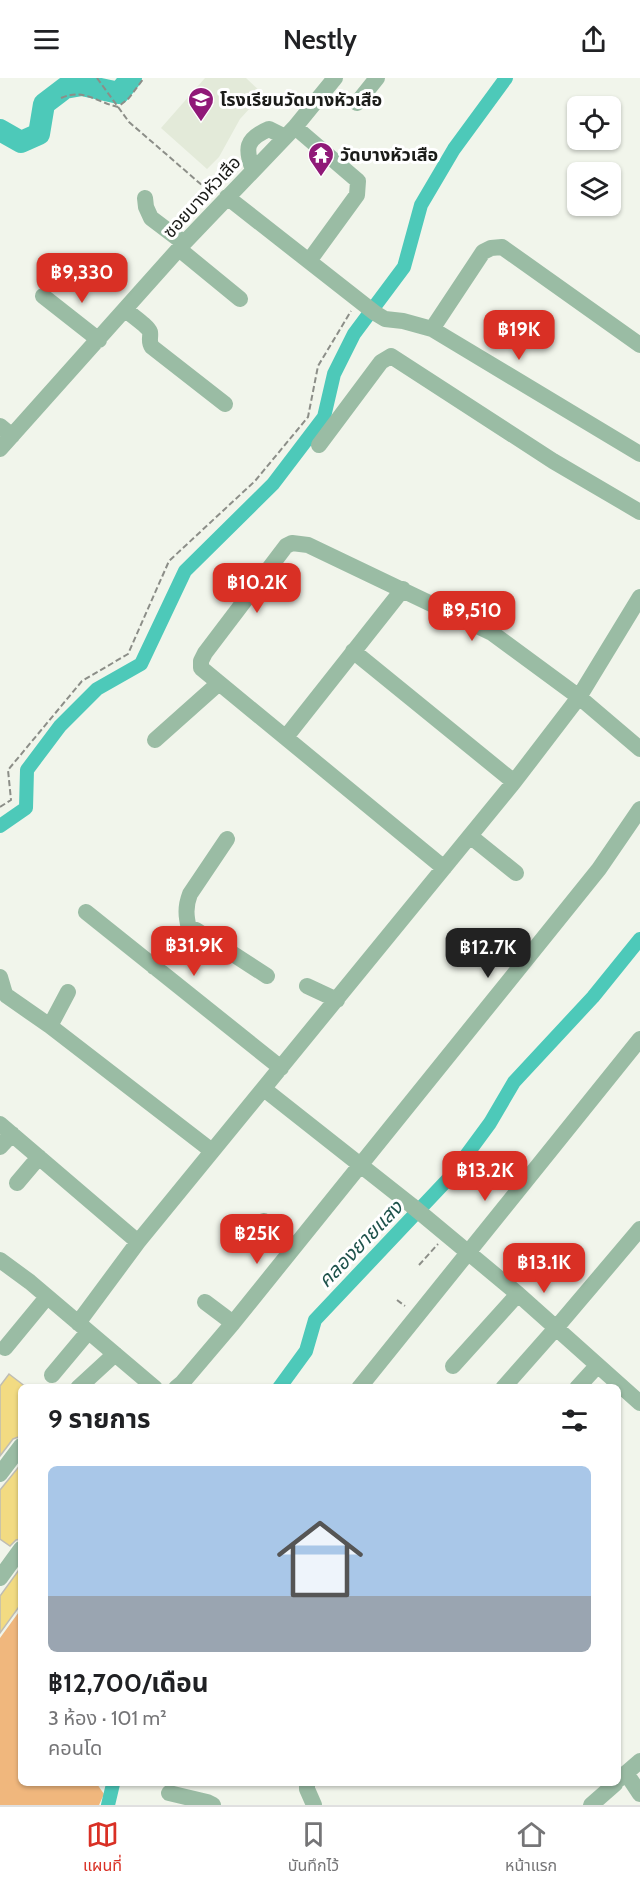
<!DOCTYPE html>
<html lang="th">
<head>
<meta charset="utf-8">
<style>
  body { margin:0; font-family:Cabin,"Noto Sans Thai",sans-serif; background:#f6f6f6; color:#202124; height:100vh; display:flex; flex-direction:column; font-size:22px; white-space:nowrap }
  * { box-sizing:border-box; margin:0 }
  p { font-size:20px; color:#757577 }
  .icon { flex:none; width:33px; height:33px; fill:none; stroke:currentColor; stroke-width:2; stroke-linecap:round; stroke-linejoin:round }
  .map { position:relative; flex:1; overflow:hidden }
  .drawer { position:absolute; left:18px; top:1306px; width:603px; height:402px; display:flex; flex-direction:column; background:#fff; border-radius:9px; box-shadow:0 2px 4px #0004 }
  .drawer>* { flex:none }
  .tools { position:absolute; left:567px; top:18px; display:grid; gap:12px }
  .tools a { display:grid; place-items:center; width:54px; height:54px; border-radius:9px; background:#fff; box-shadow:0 2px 4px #0004; font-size:30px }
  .price { position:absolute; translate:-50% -51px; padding:0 14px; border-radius:12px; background:#d93025; color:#fff; font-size:20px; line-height:39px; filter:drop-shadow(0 2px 3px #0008) }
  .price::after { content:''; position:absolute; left:50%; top:36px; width:18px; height:14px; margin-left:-9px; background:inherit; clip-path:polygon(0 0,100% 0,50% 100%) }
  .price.current { background:#222; color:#fff }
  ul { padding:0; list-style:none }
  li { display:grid; align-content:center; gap:12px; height:318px; padding:0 30px }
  li span { display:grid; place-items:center; height:186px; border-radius:9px; color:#555 }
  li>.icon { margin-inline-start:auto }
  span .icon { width:108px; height:108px; fill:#fffc; stroke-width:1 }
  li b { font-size:26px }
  h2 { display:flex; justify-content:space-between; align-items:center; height:72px; padding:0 30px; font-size:26px }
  header { display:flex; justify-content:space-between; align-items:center; height:78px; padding:0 30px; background:#fff; font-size:27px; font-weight:600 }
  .dock { display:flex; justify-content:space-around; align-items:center; height:84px; border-top:2px solid #e0e0e0; background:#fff; font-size:16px; color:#757577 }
  .dock a { display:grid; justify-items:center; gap:3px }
  .dock .current { color:#d93025 }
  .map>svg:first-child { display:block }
</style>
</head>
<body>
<header><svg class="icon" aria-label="menu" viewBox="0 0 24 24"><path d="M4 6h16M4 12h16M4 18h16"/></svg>Nestly<svg class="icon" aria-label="share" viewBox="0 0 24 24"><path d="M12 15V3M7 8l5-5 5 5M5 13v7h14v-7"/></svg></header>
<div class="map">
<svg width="640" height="1727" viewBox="0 0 640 1727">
  <rect width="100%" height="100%" fill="#f1f5eb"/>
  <path fill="#e3ead9" d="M 205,0 L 246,0 L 263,16 L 240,41 L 219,79 L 207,91 L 161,50 Z"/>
  <path fill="#f0b77d" d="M 21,1531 L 21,1706 L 97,1706 L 104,1716 L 99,1727 L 0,1727 L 0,1560 Z"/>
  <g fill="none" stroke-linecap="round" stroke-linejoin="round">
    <path stroke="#4dc9b9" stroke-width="14" d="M 0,748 L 26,730 L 27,692 L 60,648 L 97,611 L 141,586 L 185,493 L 273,406 L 324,339 L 334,296 L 354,256 L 404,189 L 421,127 L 454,71 L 506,0
      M 279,1310 L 306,1273 L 315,1242 L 451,1098 L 490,1045 L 514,1004 L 593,919 L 640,861
      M 108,1727 L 113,1706"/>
    <path stroke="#4dc9b9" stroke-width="22" d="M 0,52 L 21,64 L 39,56 L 44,26 L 65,10 L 82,7 L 119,15 L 131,0"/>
  </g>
  <path fill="#f2db82" stroke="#bfbdb3" stroke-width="1.5" d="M 9,1296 L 26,1309 L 21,1310 L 21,1358 L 13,1361 L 0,1378 L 0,1308 Z
    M 21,1386 L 21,1461 L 16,1462 L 10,1468 L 0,1461 L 0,1412 Z
    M 21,1489 L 21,1526 L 0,1555 L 0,1518 Z"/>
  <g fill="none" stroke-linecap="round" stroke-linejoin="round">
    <path stroke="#8c8e88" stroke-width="2" stroke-dasharray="6 3" stroke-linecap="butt" d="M 97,0 L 129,44 L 211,115
      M 61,20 C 84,10 96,24 118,29 L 129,20 L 144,0
      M 475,530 L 480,522
      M 0,729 L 11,722 L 8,692 L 82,603 L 128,576 L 169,483 L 255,403 L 308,339 L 318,288 L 351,233
      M 419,1187 L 438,1166
      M 397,1222 L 405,1228"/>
    <path stroke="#9abca4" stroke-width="16" d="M 357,25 L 377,0
      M 295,49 L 358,103 L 357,117 L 309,183
      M 253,92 C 245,71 245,61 269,51 L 285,59
      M 227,119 L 375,235 L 385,241 L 403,243 L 432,251 L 640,376
      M 145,120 L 146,129 L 151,140 L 184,165
      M 179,171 L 240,221
      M 43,218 L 99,262
      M 126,232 C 131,237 148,248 150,254 C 151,260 148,263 152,269 L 225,326
      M 432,251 L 483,174 L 491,170 L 502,169 L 640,267
      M 0,348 L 12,358
      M 319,367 L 381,284 L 391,278 L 553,383 L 640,434
      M 0,371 L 184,165 L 295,49 L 335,0
      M 353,573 L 514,704
      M 286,659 L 403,511
      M 155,662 L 219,605
      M 470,758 L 516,795
      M 444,790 L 201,590 L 201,583 L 205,575 L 286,468 L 292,465 L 308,467 L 492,555 L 579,619 L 640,671
      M 86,834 L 281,990
      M 189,851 C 186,838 185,829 190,816 L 227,761
      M 154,889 L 178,859 L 189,851 L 196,852 L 267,898
      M 0,899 L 5,916 L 7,918 L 50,948 L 212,1073
      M 307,908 L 337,922
      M 50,948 L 68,914
      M 264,1011 L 411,1127 L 518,1216 L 640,1325
      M 0,1046 L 138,1164
      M 0,1069 L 12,1056
      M 17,1105 L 39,1079
      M 264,1143 L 294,1169
      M 0,1182 L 30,1204 L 155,1310
      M 205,1224 L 233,1245
      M 78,1245 L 138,1164 L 514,704 L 579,619 L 640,519
      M 5,1270 L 47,1219
      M 453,1288 L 518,1216
      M 52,1297 L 88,1254
      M 78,1310 L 115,1276
      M 176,1310 L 182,1305 L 233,1245 L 599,791 L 640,731
      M 359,1310 L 640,961
      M 503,1310 L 556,1250 L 640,1151
      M 577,1310 L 597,1288
      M 0,1396 L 21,1368
      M 0,1500 L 21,1471
      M 626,1695 L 640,1716
      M 618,1702 L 640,1683
      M 307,1706 L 307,1711 L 314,1727
      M 169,1715 L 207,1724 L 213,1727
      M 591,1727 L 615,1706"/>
  </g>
  <defs>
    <symbol id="school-pin" viewBox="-11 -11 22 30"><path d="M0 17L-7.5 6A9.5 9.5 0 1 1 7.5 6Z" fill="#901978" stroke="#fff"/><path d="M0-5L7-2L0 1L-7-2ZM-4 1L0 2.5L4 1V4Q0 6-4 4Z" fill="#fff"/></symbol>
    <symbol id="temple-pin" viewBox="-11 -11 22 30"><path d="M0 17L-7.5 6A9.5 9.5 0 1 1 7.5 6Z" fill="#901978" stroke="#fff"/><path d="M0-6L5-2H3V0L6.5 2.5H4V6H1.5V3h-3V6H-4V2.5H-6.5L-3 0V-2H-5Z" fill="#fff"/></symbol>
  </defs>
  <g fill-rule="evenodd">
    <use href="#school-pin" x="186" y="7" width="30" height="40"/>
    <use href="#temple-pin" x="306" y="62" width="30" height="40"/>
  </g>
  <g text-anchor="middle" stroke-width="6" stroke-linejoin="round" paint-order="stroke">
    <g font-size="18" font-weight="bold" fill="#1b1c19" stroke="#fff" text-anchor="start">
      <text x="220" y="28">โรงเรียนวัดบางหัวเสือ</text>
      <text x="340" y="83">วัดบางหัวเสือ</text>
    </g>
    <g font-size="18" fill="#1b1c19" stroke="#fff">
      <text transform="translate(202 119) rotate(-47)" y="6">ซอยบางหัวเสือ</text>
    </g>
    <g font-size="20" font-style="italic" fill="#1f534c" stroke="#fff">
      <text transform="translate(360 1166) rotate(-46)" y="7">คลองยายแสง</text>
    </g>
  </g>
</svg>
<div class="tools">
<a><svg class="icon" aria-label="locate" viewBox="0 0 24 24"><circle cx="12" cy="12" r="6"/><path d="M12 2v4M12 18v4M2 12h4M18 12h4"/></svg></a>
<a><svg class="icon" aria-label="layers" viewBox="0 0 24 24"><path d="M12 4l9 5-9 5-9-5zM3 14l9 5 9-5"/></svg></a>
</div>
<b class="price" style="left:82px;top:226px">฿9,330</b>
<b class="price" style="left:519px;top:283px">฿19K</b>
<b class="price" style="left:257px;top:536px">฿10.2K</b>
<b class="price" style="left:472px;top:564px">฿9,510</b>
<b class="price" style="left:194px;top:899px">฿31.9K</b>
<b class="price current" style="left:488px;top:901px">฿12.7K</b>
<b class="price" style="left:485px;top:1124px">฿13.2K</b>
<b class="price" style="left:257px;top:1187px">฿25K</b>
<b class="price" style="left:544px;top:1216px">฿13.1K</b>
<section class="drawer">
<h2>9 รายการ<svg class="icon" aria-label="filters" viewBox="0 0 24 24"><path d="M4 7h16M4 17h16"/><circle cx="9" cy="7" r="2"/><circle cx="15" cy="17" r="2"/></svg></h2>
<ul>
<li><span style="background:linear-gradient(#a9c7e8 70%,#9aa5b1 0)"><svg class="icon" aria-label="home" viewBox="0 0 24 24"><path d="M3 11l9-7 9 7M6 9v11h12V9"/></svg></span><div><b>฿12,700/เดือน</b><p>3 ห้อง · 101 m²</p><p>คอนโด</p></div></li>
</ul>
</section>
</div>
<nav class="dock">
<a class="current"><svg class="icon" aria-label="map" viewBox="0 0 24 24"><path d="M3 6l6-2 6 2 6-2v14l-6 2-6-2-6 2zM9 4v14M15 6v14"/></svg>แผนที่</a>
<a><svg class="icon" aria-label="saved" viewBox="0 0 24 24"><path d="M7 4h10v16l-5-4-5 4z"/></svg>บันทึกไว้</a>
<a><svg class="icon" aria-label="home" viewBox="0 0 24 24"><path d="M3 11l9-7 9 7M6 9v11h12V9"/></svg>หน้าแรก</a>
</nav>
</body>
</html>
